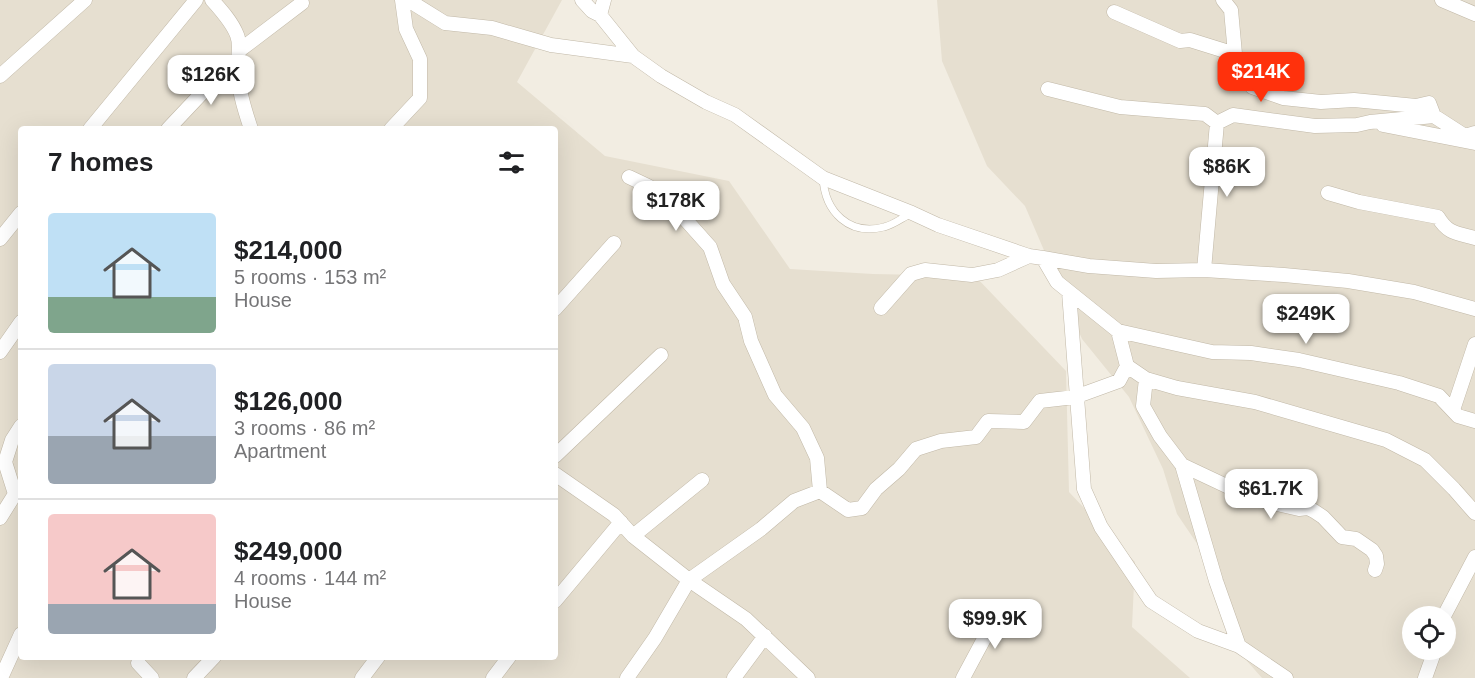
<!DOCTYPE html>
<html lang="en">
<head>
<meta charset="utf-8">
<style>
  body { margin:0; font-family:Arial,sans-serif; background:#f2f2f2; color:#202124; height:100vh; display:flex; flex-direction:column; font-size:22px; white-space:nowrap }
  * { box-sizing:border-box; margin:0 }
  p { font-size:20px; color:#757577 }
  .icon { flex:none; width:33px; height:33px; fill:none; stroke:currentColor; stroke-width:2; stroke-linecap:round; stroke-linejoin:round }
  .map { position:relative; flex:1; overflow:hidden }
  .panel { position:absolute; left:18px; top:126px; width:540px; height:534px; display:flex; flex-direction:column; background:#fff; border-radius:6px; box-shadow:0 6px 24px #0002 }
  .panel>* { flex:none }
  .controls { position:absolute; left:1402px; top:606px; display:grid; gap:12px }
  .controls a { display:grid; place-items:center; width:54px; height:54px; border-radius:50%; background:#fff; box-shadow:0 6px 24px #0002; font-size:30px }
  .price { position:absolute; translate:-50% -51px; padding:0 14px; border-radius:12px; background:#fff; color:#222; font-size:20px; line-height:39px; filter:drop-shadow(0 2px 3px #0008) }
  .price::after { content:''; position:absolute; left:50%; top:36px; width:18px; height:14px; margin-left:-9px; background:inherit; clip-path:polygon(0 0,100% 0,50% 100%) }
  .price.active { background:#ff310c; color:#fff }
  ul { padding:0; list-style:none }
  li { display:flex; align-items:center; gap:18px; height:150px; padding:0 30px }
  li+li { border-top:2px solid #e0e0e0 }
  li span { display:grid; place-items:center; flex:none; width:168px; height:120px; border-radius:6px; color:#555 }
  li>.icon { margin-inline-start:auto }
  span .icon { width:72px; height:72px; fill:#fffc; stroke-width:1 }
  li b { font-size:26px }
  h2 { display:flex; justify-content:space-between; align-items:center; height:72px; padding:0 30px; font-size:26px }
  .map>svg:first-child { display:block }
</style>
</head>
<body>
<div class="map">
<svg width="1475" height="678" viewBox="0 0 1475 678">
  <rect width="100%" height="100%" fill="#f2ede2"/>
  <path fill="#e6dfd0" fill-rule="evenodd" d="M 0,0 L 562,0 L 517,82 L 605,156 L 729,181 L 790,269 L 873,274 L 975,276 L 1066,371 L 1069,492 L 1135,562 L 1132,627 L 1190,678 L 0,678 ZM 21,129 L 555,129 L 555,657 L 21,657 Z
    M 937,0 L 1475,0 L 1475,678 L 1262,678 L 1247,661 L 1204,554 L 1177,514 L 1163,469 L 1129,397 L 1082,339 L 1025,206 L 987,166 L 942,61 ZM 1413,616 L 1446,616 L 1446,650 L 1413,650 Z"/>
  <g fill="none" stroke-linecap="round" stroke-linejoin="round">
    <defs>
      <path id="lane" d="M 823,178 C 825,212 849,236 884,227 C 893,225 902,218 910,214"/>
      <path id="street" d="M 212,0 C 221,10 232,22 237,35 C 241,45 238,54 238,63 C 237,86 244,108 251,129
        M 408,0 L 445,23 L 492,28 L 551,45 L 633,56
        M 582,0 L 592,11 L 600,15 L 633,56 L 661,76 L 706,102 L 735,115 L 823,178 L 912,213 L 938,225 L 1029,256 L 1043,258 L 1057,282 L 1118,331 L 1127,366 L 1146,379 L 1177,388 L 1255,402 L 1386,440 L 1425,460 L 1454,489 L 1475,513
        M 1223,0 L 1231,10 L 1235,54 L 1252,87 L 1283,98 L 1321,102 L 1354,100 L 1416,106 L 1429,103 L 1434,116
        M 1442,0 L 1475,14
        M 1114,12 L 1180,41 L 1190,40 L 1235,54
        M 600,15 L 604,0
        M 240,50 L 302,3
        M 0,76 L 85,0
        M 1048,89 L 1120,107 L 1205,114 L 1217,123 L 1233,115 L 1315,126 L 1357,125 L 1370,122 L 1434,116 L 1465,136 L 1475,133
        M 1383,125 L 1475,143
        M 90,129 L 196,0
        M 168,129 L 217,77 L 238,64
        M 391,129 L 420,98 L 420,59 L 406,29 L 402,0
        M 629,177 L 648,186 L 669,201 L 710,247 L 723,284 L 745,317 L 751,341 L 775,395 L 803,428 L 817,458 L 820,491
        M 1328,193 L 1359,202 L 1438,217 C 1448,234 1457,233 1475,238
        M 0,239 L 21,213
        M 1043,258 L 1089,266 L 1156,271 L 1204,270 L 1284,275 L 1348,281 L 1414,292 L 1475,309
        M 1204,270 L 1217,123
        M 1069,292 L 1084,489 L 1101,527 L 1151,601 L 1198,631 L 1239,646 L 1286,678
        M 881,308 L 911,274 L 925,270 L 972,275 L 998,270 L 1029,256
        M 555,309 L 614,243
        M 1118,331 L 1212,352 L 1251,353 L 1299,360 L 1399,383 L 1439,396 L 1458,416 L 1475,421
        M 0,352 L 21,322
        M 1146,379 L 1143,406 L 1160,436 L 1182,465 L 1216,581 L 1239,646
        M 1453,410 L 1475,344
        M 555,456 L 661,355
        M 1182,465 L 1252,498 L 1299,509 L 1308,508 L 1314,511 L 1323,517 L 1342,537 L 1356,539 L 1372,550 L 1376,556 L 1377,564 L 1375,570
        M 555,474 L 614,515 L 633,536 L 689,580 L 746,619 L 808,678
        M 15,494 L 5,462 L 12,440 L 21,426
        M 0,518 L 15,494 L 21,492
        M 633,536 L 702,480
        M 555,601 L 621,522
        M 1444,616 L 1475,557
        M 138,663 L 152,678
        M 1,678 L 21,634
        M 194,678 L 214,657
        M 362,678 L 378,657
        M 493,678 L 509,657
        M 627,678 L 655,638 L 689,580 L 761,529 L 794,501 L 820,491 L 848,510 L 862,508 L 876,489 L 899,469 L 916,449 L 941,441 L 976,437 L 988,421 L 1024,422 L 1040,401 L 1075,397 L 1119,381 L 1127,366
        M 734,678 L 765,636
        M 963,678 L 1000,609
        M 1425,678 L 1435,650"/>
    </defs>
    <use href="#lane" stroke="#c1b8a7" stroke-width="8"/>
    <use href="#street" stroke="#c1b8a7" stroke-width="15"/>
    <use href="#lane" stroke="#fff" stroke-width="7"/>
    <use href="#street" stroke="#fff" stroke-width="14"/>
  </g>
</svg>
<div class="controls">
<a><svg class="icon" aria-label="locate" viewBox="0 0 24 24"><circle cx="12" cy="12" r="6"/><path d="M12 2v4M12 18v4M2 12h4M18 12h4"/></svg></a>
</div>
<b class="price active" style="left:1261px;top:103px">$214K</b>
<b class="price" style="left:211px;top:106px">$126K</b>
<b class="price" style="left:1227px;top:198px">$86K</b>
<b class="price" style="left:676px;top:232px">$178K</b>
<b class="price" style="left:1306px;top:345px">$249K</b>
<b class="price" style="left:1271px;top:520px">$61.7K</b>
<b class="price" style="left:995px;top:650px">$99.9K</b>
<section class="panel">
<h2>7 homes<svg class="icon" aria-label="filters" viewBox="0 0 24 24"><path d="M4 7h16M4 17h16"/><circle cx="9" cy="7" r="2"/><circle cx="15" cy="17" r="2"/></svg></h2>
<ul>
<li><span style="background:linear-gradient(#bfe0f5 70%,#7fa58c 0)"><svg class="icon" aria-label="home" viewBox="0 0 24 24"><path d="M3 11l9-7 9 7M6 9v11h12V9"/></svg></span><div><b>$214,000</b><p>5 rooms · 153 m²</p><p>House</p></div></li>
<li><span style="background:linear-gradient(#c9d6e8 60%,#9aa5b1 0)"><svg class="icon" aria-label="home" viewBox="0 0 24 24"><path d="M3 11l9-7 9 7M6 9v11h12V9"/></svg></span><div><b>$126,000</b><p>3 rooms · 86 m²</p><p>Apartment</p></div></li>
<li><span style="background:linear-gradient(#f6c9c9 75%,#9aa5b1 0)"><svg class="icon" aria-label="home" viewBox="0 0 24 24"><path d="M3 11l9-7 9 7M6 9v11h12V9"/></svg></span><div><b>$249,000</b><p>4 rooms · 144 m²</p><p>House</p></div></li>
</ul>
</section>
</div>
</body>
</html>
